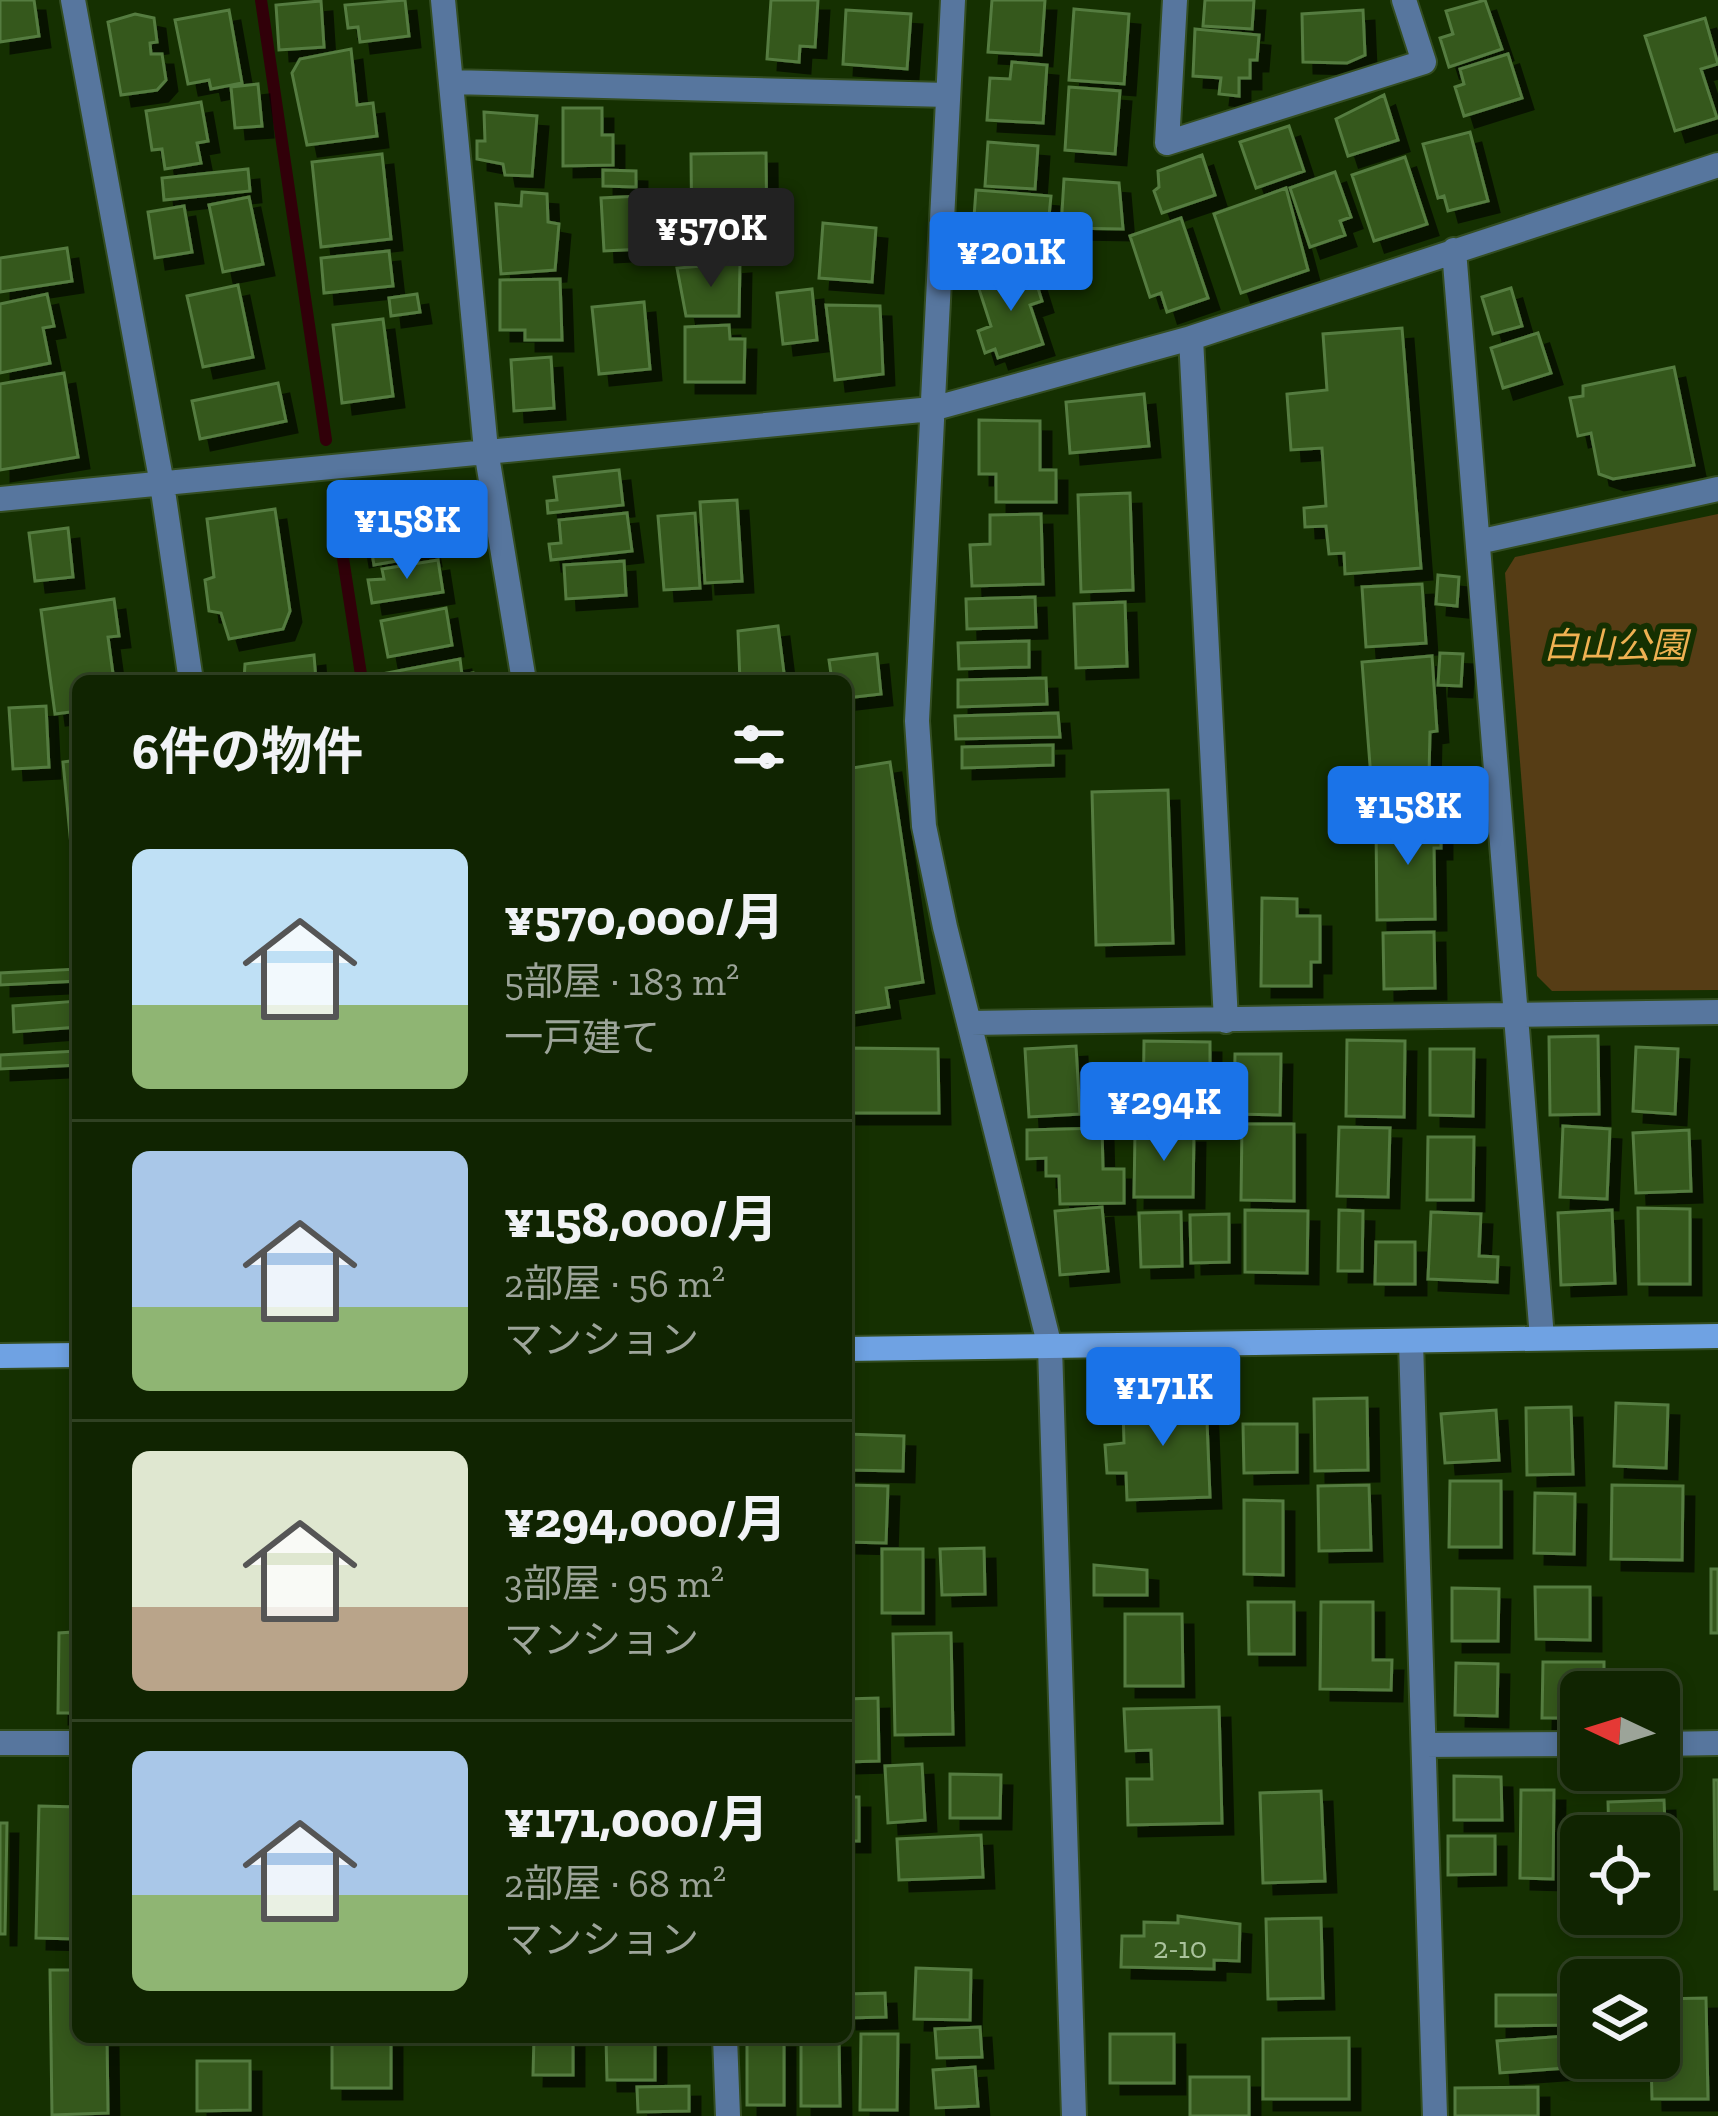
<!DOCTYPE html>
<html lang="ja">
<head>
<meta charset="utf-8">
<style>
  body { margin:0; font-family:"Zilla Slab","Noto Sans JP",serif; background:#1e3010; color:#f1f3f6; height:100vh; display:flex; flex-direction:column; font-size:45px; white-space:nowrap }
  * { box-sizing:border-box; margin:0 }
  p { font-size:39px; color:#9ca499 }
  .icon { flex:none; width:66px; height:66px; fill:none; stroke:currentColor; stroke-width:2; stroke-linecap:round; stroke-linejoin:round }
  .map { position:relative; flex:1; overflow:hidden }
  .drawer { position:absolute; left:72px; top:675px; width:780px; height:1368px; display:flex; flex-direction:column; background:#102401; border-radius:18px; box-shadow:0 6px 18px #0003,0 0 0 3px #304123 }
  .drawer>* { flex:none }
  .needle { width:78px; rotate:274deg }
  .controls { position:absolute; left:1560px; top:1671px; display:grid; gap:24px }
  .controls a { display:grid; place-items:center; width:120px; height:120px; border-radius:18px; background:#102401; box-shadow:0 6px 18px #0003,0 0 0 3px #304123; font-size:60px }
  .price { position:absolute; translate:-50% -102px; padding:0 27px; border-radius:12px; background:#1a73e8; color:#fff; font-size:39px; line-height:78px; filter:drop-shadow(0 3px 6px #0008) }
  .price::after { content:''; position:absolute; left:50%; top:72px; width:36px; height:27px; margin-left:-18px; background:inherit; clip-path:polygon(0 0,100% 0,50% 100%) }
  .price.current { background:#222; color:#fff }
  ul { padding:0; list-style:none }
  li { display:flex; align-items:center; gap:36px; height:300px; padding:0 60px }
  li+li { border-top:3px solid #304123 }
  li span { display:grid; place-items:center; flex:none; width:336px; height:240px; border-radius:18px; color:#555 }
  li>.icon { margin-inline-start:auto }
  span .icon { width:144px; height:144px; fill:#fffc; stroke-width:1 }
  li b { font-size:51px }
  h2 { display:flex; justify-content:space-between; align-items:center; height:144px; padding:0 60px; font-size:51px }
  .map>svg:first-child { display:block }
</style>
</head>
<body>
<div class="map">
<svg width="1718" height="2116" viewBox="0 0 1718 2116">
  <defs>
    <filter id="shadow"><feDropShadow dx="11" dy="11" stdDeviation="0" flood-color="#0009"/></filter>
  </defs>
  <rect width="100%" height="100%" fill="#153001"/>
  <path fill="#563d15" d="M 1718,514 L 1718,990 L 1552,991 L 1537,976 L 1505,573 L 1515,557 Z"/>
  <g fill="none" stroke-linecap="round" stroke-linejoin="round">
    <path stroke="#310009" stroke-width="12" d="M 261,0 L 326,440
      M 334,500 L 362,681"/>
  </g>
  <path fill="#34581c" stroke="#557c40" stroke-width="3" filter="url(#shadow)" d="M 0,0 L 34,0 L 39,36 L 0,42 Z
    M 405,0 L 409,36 L 360,42 L 358,27 L 348,28 L 345,5 Z
    M 771,0 L 818,0 L 815,47 L 800,46 L 799,62 L 767,59 Z
    M 992,0 L 1045,0 L 1041,55 L 988,52 Z
    M 1205,0 L 1254,0 L 1252,29 L 1203,26 Z
    M 1485,0 L 1502,49 L 1449,67 L 1440,38 L 1453,34 L 1446,11 Z
    M 321,1 L 324,47 L 279,50 L 276,5 Z
    M 1074,9 L 1129,14 L 1124,84 L 1069,80 Z
    M 229,10 L 242,83 L 211,89 L 209,80 L 188,84 L 175,20 Z
    M 846,10 L 911,14 L 907,69 L 843,64 Z
    M 1363,10 L 1365,55 L 1347,63 L 1303,62 L 1302,14 Z
    M 135,14 L 154,18 L 157,42 L 150,43 L 151,54 L 162,54 L 166,80 L 157,90 L 121,95 L 108,22 Z
    M 1705,18 L 1718,64 L 1701,69 L 1717,118 L 1675,131 L 1645,36 Z
    M 1195,29 L 1259,35 L 1257,60 L 1250,60 L 1250,78 L 1239,78 L 1239,96 L 1219,94 L 1221,78 L 1193,76 Z
    M 351,49 L 357,105 L 373,103 L 377,136 L 307,145 L 292,73 L 300,59 Z
    M 1508,54 L 1522,98 L 1464,116 L 1455,87 L 1464,84 L 1460,69 Z
    M 1012,62 L 1047,65 L 1043,123 L 987,120 L 990,78 L 1010,79 Z
    M 258,84 L 262,126 L 235,128 L 231,87 Z
    M 1069,87 L 1120,91 L 1115,154 L 1065,150 Z
    M 1384,95 L 1398,140 L 1348,156 L 1336,119 Z
    M 201,102 L 208,141 L 197,143 L 201,163 L 165,169 L 162,149 L 152,150 L 146,111 Z
    M 563,108 L 602,108 L 602,135 L 613,135 L 613,165 L 563,166 Z
    M 484,112 L 537,116 L 532,176 L 505,175 L 503,164 L 477,159 L 477,141 L 485,141 Z
    M 1289,126 L 1304,171 L 1256,188 L 1240,142 Z
    M 1470,132 L 1488,201 L 1448,211 L 1444,196 L 1438,198 L 1423,144 Z
    M 988,142 L 1038,146 L 1035,189 L 985,186 Z
    M 766,153 L 767,253 L 692,253 L 691,154 Z
    M 382,154 L 391,239 L 321,247 L 312,162 Z
    M 1202,155 L 1215,195 L 1162,213 L 1154,191 L 1159,187 L 1158,171 Z
    M 1405,157 L 1427,224 L 1374,241 L 1352,175 Z
    M 248,169 L 250,191 L 164,200 L 162,178 Z
    M 603,170 L 636,171 L 636,187 L 603,186 Z
    M 1335,172 L 1351,217 L 1340,221 L 1345,235 L 1310,247 L 1290,188 Z
    M 1064,179 L 1119,183 L 1123,229 L 1061,228 Z
    M 1286,188 L 1308,270 L 1241,293 L 1214,214 Z
    M 976,190 L 1051,196 L 1049,216 L 1040,216 L 1037,255 L 980,257 L 983,218 L 974,217 Z
    M 522,192 L 547,194 L 548,222 L 559,224 L 555,270 L 501,274 L 496,204 L 521,206 Z
    M 641,196 L 643,249 L 604,251 L 601,198 Z
    M 249,197 L 263,264 L 223,272 L 209,205 Z
    M 184,206 L 192,252 L 155,258 L 148,212 Z
    M 1181,218 L 1208,298 L 1167,312 L 1161,293 L 1150,297 L 1130,236 Z
    M 823,223 L 876,228 L 872,282 L 819,278 Z
    M 67,248 L 72,281 L 0,292 L 0,258 Z
    M 389,251 L 393,286 L 324,293 L 321,258 Z
    M 740,263 L 739,316 L 686,316 L 677,268 Z
    M 1032,269 L 1042,301 L 1030,305 L 1043,344 L 998,358 L 995,349 L 985,353 L 978,331 L 991,326 L 978,286 Z
    M 560,279 L 562,340 L 525,340 L 525,330 L 500,330 L 500,280 Z
    M 238,285 L 253,357 L 203,367 L 187,296 Z
    M 1511,288 L 1522,326 L 1493,334 L 1482,297 Z
    M 812,289 L 817,340 L 783,344 L 777,293 Z
    M 47,294 L 54,326 L 43,328 L 50,363 L 0,373 L 0,304 Z
    M 417,294 L 420,312 L 391,316 L 389,298 Z
    M 644,302 L 650,369 L 599,374 L 592,307 Z
    M 826,305 L 880,306 L 883,374 L 835,380 Z
    M 383,319 L 393,396 L 342,403 L 333,325 Z
    M 729,325 L 730,339 L 745,339 L 744,382 L 685,382 L 685,327 Z
    M 1402,328 L 1421,568 L 1345,574 L 1344,553 L 1329,554 L 1326,526 L 1305,527 L 1304,508 L 1326,506 L 1322,448 L 1291,450 L 1287,394 L 1327,390 L 1323,334 Z
    M 1538,333 L 1551,373 L 1503,388 L 1491,348 Z
    M 551,357 L 554,408 L 514,411 L 511,360 Z
    M 1674,367 L 1694,465 L 1613,479 L 1599,474 L 1591,433 L 1578,436 L 1570,398 L 1583,396 L 1583,386 Z
    M 64,373 L 78,457 L 0,470 L 0,384 Z
    M 278,383 L 286,421 L 200,439 L 192,401 Z
    M 1144,394 L 1149,446 L 1070,453 L 1066,402 Z
    M 979,420 L 1040,421 L 1040,470 L 1056,470 L 1056,502 L 996,502 L 996,474 L 979,474 Z
    M 619,470 L 623,505 L 548,513 L 547,501 L 557,500 L 554,477 Z
    M 431,489 L 435,511 L 423,513 L 430,555 L 374,565 L 372,553 L 359,556 L 350,502 Z
    M 1130,493 L 1133,590 L 1081,592 L 1078,495 Z
    M 737,500 L 742,581 L 705,583 L 700,502 Z
    M 275,509 L 290,611 L 283,629 L 229,639 L 221,613 L 209,611 L 205,580 L 214,577 L 207,519 Z
    M 627,513 L 632,551 L 551,560 L 549,544 L 561,543 L 559,520 Z
    M 695,513 L 700,588 L 664,590 L 658,516 Z
    M 1041,514 L 1043,584 L 972,586 L 970,545 L 990,544 L 990,515 Z
    M 68,528 L 73,577 L 35,581 L 29,533 Z
    M 438,560 L 443,592 L 372,603 L 368,580 L 384,579 L 382,569 Z
    M 624,561 L 626,595 L 566,599 L 564,565 Z
    M 1438,575 L 1459,577 L 1457,606 L 1436,604 Z
    M 1422,584 L 1426,643 L 1366,647 L 1362,587 Z
    M 1035,597 L 1036,627 L 967,629 L 966,599 Z
    M 114,599 L 119,636 L 108,637 L 114,681 L 78,681 L 78,711 L 55,714 L 41,610 Z
    M 1125,602 L 1127,666 L 1076,668 L 1074,604 Z
    M 446,608 L 452,645 L 388,657 L 381,621 Z
    M 778,626 L 785,681 L 740,681 L 738,631 Z
    M 1029,641 L 1029,667 L 959,669 L 958,643 Z
    M 1440,653 L 1463,654 L 1461,686 L 1438,685 Z
    M 877,654 L 881,694 L 846,698 L 846,681 L 832,681 L 829,660 Z
    M 314,655 L 316,681 L 244,681 L 245,664 Z
    M 1432,656 L 1437,731 L 1430,732 L 1429,774 L 1371,778 L 1362,662 Z
    M 460,659 L 462,675 L 473,673 L 474,681 L 383,681 L 382,674 Z
    M 1046,678 L 1047,704 L 958,707 L 958,680 Z
    M 46,706 L 49,767 L 13,769 L 9,708 Z
    M 1058,713 L 1060,737 L 956,739 L 955,716 Z
    M 1053,745 L 1053,765 L 962,768 L 962,747 Z
    M 78,760 L 78,856 L 72,856 L 63,762 Z
    M 890,762 L 923,982 L 886,988 L 889,1007 L 846,1014 L 846,769 Z
    M 1456,784 L 1476,785 L 1474,817 L 1454,816 Z
    M 1168,790 L 1173,943 L 1096,945 L 1092,792 Z
    M 1441,812 L 1441,848 L 1434,848 L 1435,919 L 1377,920 L 1376,826 L 1409,825 L 1409,813 Z
    M 1262,898 L 1297,899 L 1297,916 L 1320,916 L 1320,962 L 1311,962 L 1311,986 L 1261,986 Z
    M 1434,932 L 1435,988 L 1384,989 L 1383,933 Z
    M 78,969 L 78,981 L 0,985 L 0,973 Z
    M 78,1001 L 78,1027 L 14,1032 L 13,1006 Z
    M 1598,1036 L 1599,1114 L 1550,1115 L 1549,1037 Z
    M 1347,1040 L 1405,1041 L 1404,1117 L 1346,1116 Z
    M 1144,1041 L 1210,1042 L 1210,1118 L 1143,1118 Z
    M 1076,1046 L 1080,1114 L 1029,1117 L 1025,1049 Z
    M 1636,1047 L 1678,1049 L 1675,1114 L 1633,1111 Z
    M 846,1048 L 938,1049 L 939,1113 L 846,1113 Z
    M 1430,1049 L 1474,1049 L 1473,1116 L 1430,1115 Z
    M 78,1051 L 78,1065 L 0,1069 L 0,1055 Z
    M 1235,1054 L 1281,1054 L 1280,1115 L 1234,1114 Z
    M 1242,1124 L 1294,1124 L 1294,1201 L 1241,1200 Z
    M 1563,1126 L 1610,1129 L 1607,1199 L 1560,1197 Z
    M 1339,1127 L 1390,1128 L 1388,1197 L 1337,1196 Z
    M 1102,1128 L 1103,1169 L 1124,1169 L 1124,1203 L 1060,1204 L 1059,1176 L 1046,1176 L 1046,1158 L 1027,1159 L 1027,1130 Z
    M 1689,1130 L 1691,1191 L 1636,1193 L 1633,1133 Z
    M 1135,1132 L 1194,1132 L 1193,1197 L 1134,1197 Z
    M 1428,1137 L 1474,1137 L 1473,1200 L 1427,1200 Z
    M 1102,1207 L 1108,1271 L 1060,1275 L 1055,1211 Z
    M 1638,1208 L 1690,1209 L 1690,1284 L 1639,1284 Z
    M 1245,1210 L 1308,1211 L 1307,1273 L 1245,1272 Z
    M 1339,1210 L 1363,1211 L 1362,1271 L 1338,1271 Z
    M 1612,1210 L 1615,1283 L 1561,1285 L 1558,1213 Z
    M 1181,1212 L 1182,1266 L 1141,1267 L 1139,1213 Z
    M 1431,1212 L 1481,1214 L 1479,1256 L 1498,1257 L 1497,1282 L 1428,1279 Z
    M 1229,1214 L 1229,1262 L 1191,1263 L 1190,1215 Z
    M 1376,1242 L 1415,1242 L 1415,1284 L 1375,1284 Z
    M 1206,1396 L 1210,1497 L 1127,1500 L 1126,1473 L 1107,1473 L 1105,1445 L 1124,1443 L 1123,1407 L 1134,1398 Z
    M 1367,1398 L 1368,1470 L 1315,1471 L 1314,1399 Z
    M 1616,1403 L 1668,1405 L 1666,1468 L 1614,1466 Z
    M 1571,1407 L 1573,1474 L 1527,1475 L 1526,1408 Z
    M 1496,1410 L 1499,1460 L 1445,1463 L 1441,1414 Z
    M 1243,1424 L 1297,1424 L 1297,1472 L 1244,1473 Z
    M 846,1434 L 904,1436 L 903,1471 L 846,1470 Z
    M 1450,1481 L 1501,1481 L 1501,1547 L 1449,1547 Z
    M 846,1485 L 888,1486 L 886,1543 L 846,1542 Z
    M 1369,1485 L 1371,1550 L 1319,1551 L 1318,1486 Z
    M 1612,1485 L 1683,1486 L 1682,1560 L 1611,1559 Z
    M 1535,1493 L 1575,1494 L 1574,1554 L 1534,1553 Z
    M 1244,1500 L 1283,1501 L 1283,1575 L 1244,1574 Z
    M 73,1521 L 78,1521 L 78,1713 L 58,1713 L 59,1633 L 73,1632 Z
    M 984,1548 L 985,1594 L 942,1595 L 940,1549 Z
    M 882,1549 L 923,1549 L 923,1613 L 882,1613 Z
    M 1094,1565 L 1147,1570 L 1147,1595 L 1094,1595 Z
    M 1711,1569 L 1718,1569 L 1718,1633 L 1711,1633 Z
    M 1535,1587 L 1590,1587 L 1590,1640 L 1536,1639 Z
    M 1452,1588 L 1499,1589 L 1498,1641 L 1452,1641 Z
    M 1248,1602 L 1294,1602 L 1294,1654 L 1249,1654 Z
    M 1321,1602 L 1373,1602 L 1373,1660 L 1392,1660 L 1391,1690 L 1320,1689 Z
    M 1125,1614 L 1182,1614 L 1183,1686 L 1125,1686 Z
    M 951,1633 L 953,1734 L 895,1735 L 893,1634 Z
    M 1543,1662 L 1604,1662 L 1604,1692 L 1581,1692 L 1581,1718 L 1542,1718 Z
    M 1456,1663 L 1498,1664 L 1497,1716 L 1455,1715 Z
    M 878,1698 L 879,1761 L 846,1762 L 846,1699 Z
    M 1219,1707 L 1222,1823 L 1128,1825 L 1127,1779 L 1152,1779 L 1151,1750 L 1126,1751 L 1124,1709 Z
    M 922,1764 L 925,1820 L 888,1823 L 885,1766 Z
    M 950,1774 L 1001,1775 L 1000,1818 L 950,1818 Z
    M 1454,1776 L 1501,1777 L 1502,1820 L 1454,1820 Z
    M 1714,1780 L 1718,1780 L 1718,1889 L 1715,1889 Z
    M 1521,1790 L 1554,1790 L 1553,1879 L 1520,1878 Z
    M 1321,1791 L 1325,1881 L 1263,1883 L 1260,1793 Z
    M 846,1797 L 859,1797 L 859,1841 L 846,1841 Z
    M 1664,1800 L 1668,1902 L 1659,1903 L 1659,1836 L 1609,1836 L 1608,1802 Z
    M 39,1806 L 78,1807 L 78,1939 L 36,1938 Z
    M 0,1823 L 7,1823 L 5,1934 L 0,1934 Z
    M 981,1835 L 983,1877 L 899,1880 L 897,1839 Z
    M 1448,1836 L 1495,1836 L 1495,1874 L 1448,1875 Z
    M 1178,1916 L 1240,1924 L 1239,1961 L 1214,1960 L 1214,1969 L 1121,1967 L 1122,1936 L 1144,1936 L 1144,1922 L 1178,1923 Z
    M 1321,1918 L 1323,1998 L 1268,1999 L 1266,1919 Z
    M 916,1968 L 971,1970 L 970,2020 L 914,2019 Z
    M 50,1970 L 78,1970 L 78,2037 L 107,2037 L 108,2113 L 52,2115 Z
    M 885,1993 L 886,2017 L 846,2018 L 846,1994 Z
    M 1496,1995 L 1581,1995 L 1581,2025 L 1496,2026 Z
    M 1706,1998 L 1708,2099 L 1652,2099 L 1651,2058 L 1659,2058 L 1659,1999 Z
    M 980,2027 L 982,2057 L 937,2058 L 935,2029 Z
    M 861,2034 L 898,2034 L 897,2110 L 860,2110 Z
    M 1110,2034 L 1174,2034 L 1174,2083 L 1110,2083 Z
    M 1565,2036 L 1566,2068 L 1500,2073 L 1497,2041 Z
    M 332,2037 L 391,2037 L 391,2088 L 332,2088 Z
    M 534,2037 L 573,2037 L 573,2075 L 533,2075 Z
    M 606,2037 L 655,2037 L 655,2080 L 607,2080 Z
    M 747,2037 L 784,2037 L 784,2105 L 747,2105 Z
    M 801,2037 L 839,2037 L 840,2106 L 801,2106 Z
    M 1349,2038 L 1349,2099 L 1263,2099 L 1263,2039 Z
    M 197,2061 L 250,2061 L 250,2110 L 197,2111 Z
    M 975,2067 L 978,2106 L 936,2108 L 933,2070 Z
    M 1190,2077 L 1249,2077 L 1249,2116 L 1190,2116 Z
    M 689,2086 L 689,2111 L 638,2112 L 637,2087 Z
    M 1538,2087 L 1538,2116 L 1455,2116 L 1455,2088 Z"/>
  <g fill="none" stroke-linecap="round" stroke-linejoin="round">
    <defs>
      <path id="street" d="M 73,0 L 162,484 L 191,681
        M 443,0 L 486,450 L 524,681
        M 953,0 L 917,721 L 924,826 L 945,927 L 1050,1347 L 1074,2116
        M 1175,0 L 1167,143 L 1424,62 L 1404,0
        M 451,82 L 948,95
        M 1454,250 L 1542,1338
        M 1191,338 L 1226,1021
        M 0,499 L 932,409 L 1191,338 L 1718,165
        M 1478,542 L 1718,489
        M 971,1023 L 1718,1012
        M 1411,1342 L 1435,2116
        M 0,1743 L 78,1743
        M 1659,1744 L 1718,1743
        M 1424,1745 L 1581,1744
        M 725,2037 L 728,2116"/>
      <path id="secondary" d="M 846,1349 L 1718,1336
        M 0,1356 L 78,1355"/>
    </defs>
    <use href="#street" stroke="#334d21" stroke-width="28"/>
    <use href="#secondary" stroke="#334d21" stroke-width="28"/>
    <use href="#street" stroke="#57769e" stroke-width="24"/>
    <use href="#secondary" stroke="#6fa2e3" stroke-width="24"/>
  </g>
  <g text-anchor="middle" stroke-width="12" stroke-linejoin="round" paint-order="stroke">
    <g font-size="30" fill="#aac39c">
      <text x="1180" y="1958">2-10</text>
    </g>
    <g font-size="36" font-style="italic" fill="#efb152" stroke="#153001">
      <text x="1615" y="658">白山公園</text>
    </g>
  </g>
</svg>
<div class="controls">
<a><svg class="needle" viewBox="-14 -14 28 28"><path d="M0-13l5 13h-10z" fill="#e53935"/><path d="M0 13l5-13h-10z" fill="#9ca499"/></svg></a>
<a><svg class="icon" aria-label="locate" viewBox="0 0 24 24"><circle cx="12" cy="12" r="6"/><path d="M12 2v4M12 18v4M2 12h4M18 12h4"/></svg></a>
<a><svg class="icon" aria-label="layers" viewBox="0 0 24 24"><path d="M12 4l9 5-9 5-9-5zM3 14l9 5 9-5"/></svg></a>
</div>
<b class="price current" style="left:711px;top:290px">¥570K</b>
<b class="price" style="left:1011px;top:314px">¥201K</b>
<b class="price" style="left:407px;top:582px">¥158K</b>
<b class="price" style="left:1408px;top:868px">¥158K</b>
<b class="price" style="left:1164px;top:1164px">¥294K</b>
<b class="price" style="left:1163px;top:1449px">¥171K</b>
<section class="drawer">
<h2>6件の物件<svg class="icon" aria-label="filters" viewBox="0 0 24 24"><path d="M4 7h16M4 17h16"/><circle cx="9" cy="7" r="2"/><circle cx="15" cy="17" r="2"/></svg></h2>
<ul>
<li><span style="background:linear-gradient(#bfe0f5 65%,#8fb573 0)"><svg class="icon" aria-label="home" viewBox="0 0 24 24"><path d="M3 11l9-7 9 7M6 9v11h12V9"/></svg></span><div><b>¥570,000/月</b><p>5部屋 · 183 m²</p><p>一戸建て</p></div></li>
<li><span style="background:linear-gradient(#a9c7e8 65%,#8fb573 0)"><svg class="icon" aria-label="home" viewBox="0 0 24 24"><path d="M3 11l9-7 9 7M6 9v11h12V9"/></svg></span><div><b>¥158,000/月</b><p>2部屋 · 56 m²</p><p>マンション</p></div></li>
<li><span style="background:linear-gradient(#dfe7d0 65%,#b9a48a 0)"><svg class="icon" aria-label="home" viewBox="0 0 24 24"><path d="M3 11l9-7 9 7M6 9v11h12V9"/></svg></span><div><b>¥294,000/月</b><p>3部屋 · 95 m²</p><p>マンション</p></div></li>
<li><span style="background:linear-gradient(#a9c7e8 60%,#8fb573 0)"><svg class="icon" aria-label="home" viewBox="0 0 24 24"><path d="M3 11l9-7 9 7M6 9v11h12V9"/></svg></span><div><b>¥171,000/月</b><p>2部屋 · 68 m²</p><p>マンション</p></div></li>
</ul>
</section>
</div>
</body>
</html>
